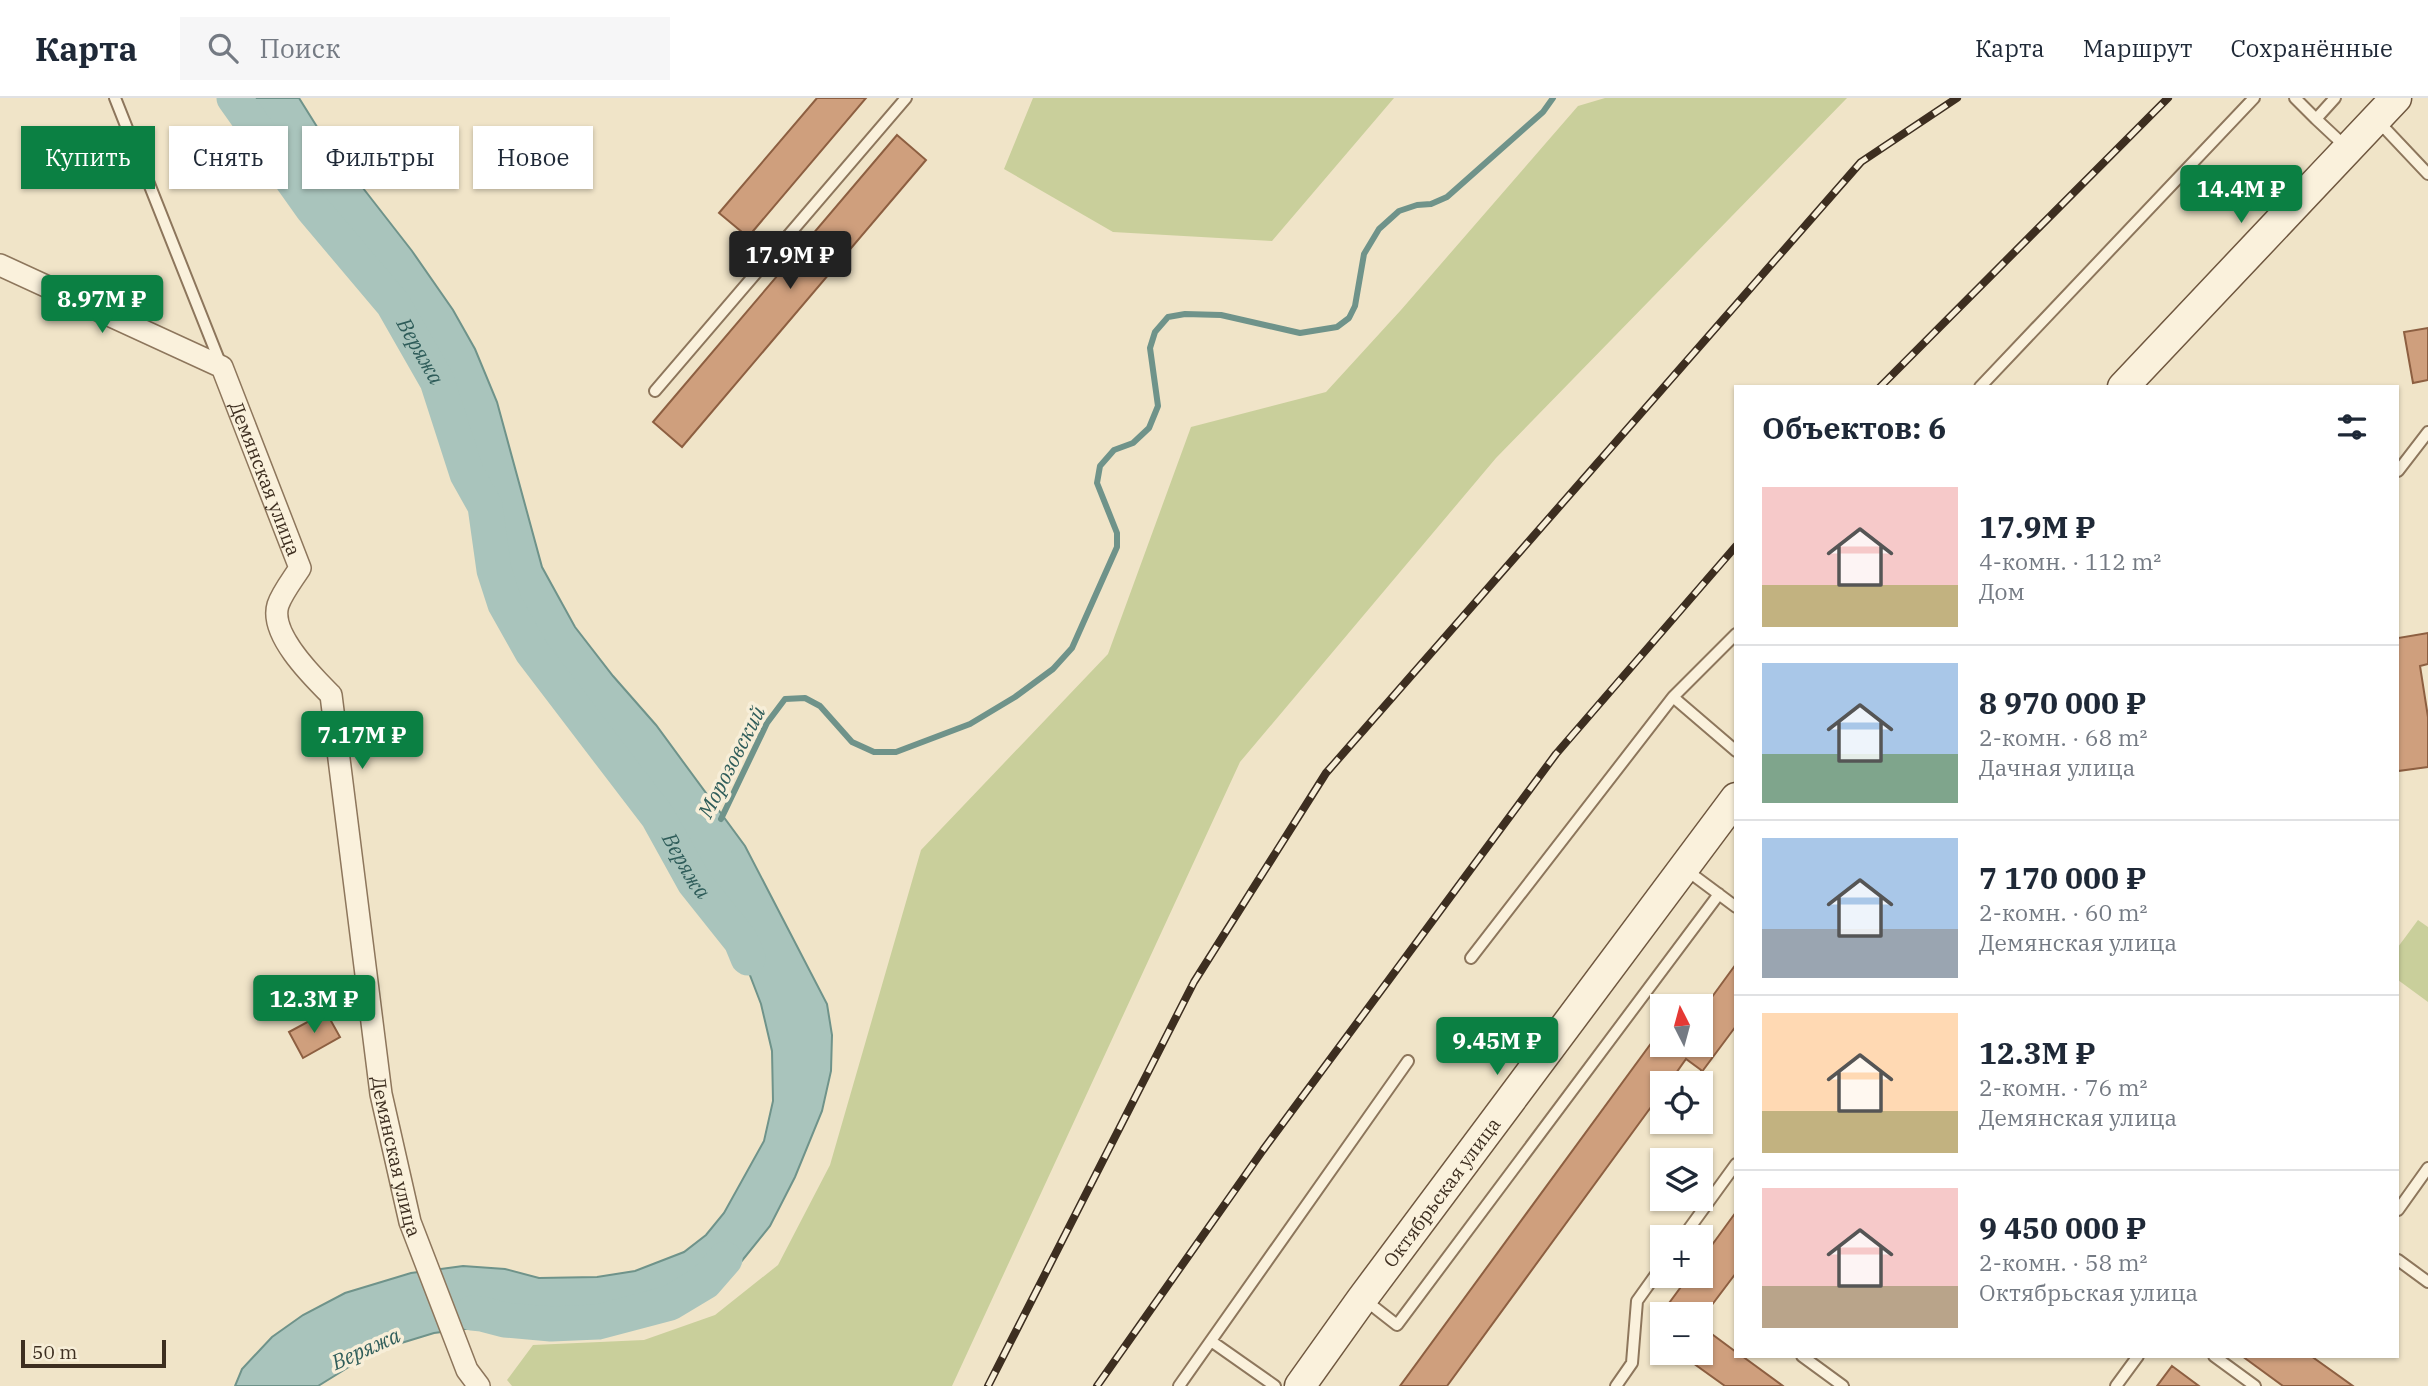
<!DOCTYPE html>
<html lang="ru">
<head>
<meta charset="utf-8">
<style>
  body { margin:0; font-family:"IBM Plex Serif",serif; background:#f6f6f7; color:#1f2937; height:100vh; display:flex; flex-direction:column; font-size:26px; white-space:nowrap }
  * { box-sizing:border-box; margin:0 }
  p { font-size:23px; color:#747a83 }
  .icon { flex:none; width:38px; height:38px; fill:none; stroke:currentColor; stroke-width:2; stroke-linecap:round; stroke-linejoin:round }
  .map { position:relative; flex:1; overflow:hidden }
  .drawer { position:absolute; left:1734px; top:287px; width:665px; height:973px; display:flex; flex-direction:column; background:#fff; border-radius:0px; box-shadow:0 2px 5px #0004 }
  .drawer>* { flex:none }
  .banner { position:absolute; left:21px; top:28px; width:665px; height:63px; display:flex; gap:14px }
  .needle { width:46px; rotate:354deg }
  .controls { position:absolute; left:1650px; top:896px; display:grid; gap:14px }
  .controls a { display:grid; place-items:center; width:63px; height:63px; border-radius:0px; background:#fff; box-shadow:0 2px 5px #0004; font-size:35px }
  .scale { position:absolute; left:21px; bottom:18px; width:145px; box-sizing:border-box; padding-left:7px; border:4px solid #3d2e20; border-top:0; font-size:19px; line-height:24px; white-space:nowrap; color:#3d2e20; -webkit-text-stroke:5px #f7eed8; paint-order:stroke }
  .price { position:absolute; translate:-50% -60px; padding:0 16px; border-radius:7px; background:#0b8043; color:#fff; font-size:23px; line-height:46px; filter:drop-shadow(0 2px 4px #0008) }
  .price::after { content:''; position:absolute; left:50%; top:42px; width:21px; height:16px; margin-left:-10px; background:inherit; clip-path:polygon(0 0,100% 0,50% 100%) }
  .price.active { background:#222; color:#fff }
  ul { padding:0; list-style:none }
  li { display:flex; align-items:center; gap:21px; height:175px; padding:0 28px }
  li+li { border-top:2px solid #e0e1e3 }
  li span { display:grid; place-items:center; flex:none; width:196px; height:140px; border-radius:0px; color:#555 }
  li>.icon { margin-inline-start:auto }
  span .icon { width:84px; height:84px; fill:#fffc; stroke-width:1 }
  li b { font-size:30px }
  h2 { display:flex; justify-content:space-between; align-items:center; height:84px; padding:0 28px; font-size:30px }
  .pill { padding:0 24px; border-radius:0px; background:#fff; box-shadow:0 2px 5px #0004; font-size:24px; line-height:63px }
  .pill.active { background:#0b8043; color:#fff }
  header { display:flex; align-items:center; gap:42px; box-sizing:border-box; height:98px; padding:0 35px; background:#fff; border-bottom:2px solid #e0e1e3 }
  header strong { font-size:33px }
  nav { display:flex; gap:38px; margin-inline-start:auto; font-size:24px }
  .search { width:490px; height:63px; background:#f6f6f7; display:flex; align-items:center; gap:18px; box-sizing:border-box; padding:0 24px; border-radius:0px; color:#747a83; font-size:26px }
  .map>svg:first-child { display:block }
</style>
</head>
<body>
<header>
<strong>Карта</strong>
<div class="search"><svg class="icon" aria-label="search" viewBox="0 0 24 24"><circle cx="10" cy="10" r="6"/><path d="M15 15l6 6"/></svg>Поиск</div>
<nav><a>Карта</a><a>Маршрут</a><a>Сохранённые</a></nav>
</header>
<div class="map">
<svg width="2428" height="1288" viewBox="0 0 2428 1288">
  <rect width="100%" height="100%" fill="#f0e4c8"/>
  <path fill="#c9cf9b" d="M 1033,0 L 1394,0 L 1272,143 L 1113,134 L 1004,71 Z
    M 1605,0 L 1847,0 L 1496,360 L 1240,664 L 952,1288 L 512,1288 L 507,1282 L 533,1247 L 644,1242 L 715,1217 L 778,1167 L 830,1067 L 921,752 L 1108,556 L 1191,329 L 1326,294 L 1401,212 L 1578,8 Z
    M 2418,822 L 2428,829 L 2428,904 L 2398,882 L 2398,849 Z"/>
  <path fill="#a9c4bc" stroke="#6f938a" stroke-width="2" d="M 237,0 L 299,0 L 324,40 L 412,153 L 453,212 L 475,251 L 497,304 L 542,469 L 575,529 L 613,578 L 656,627 L 745,748 L 827,906 L 832,937 L 831,973 L 822,1013 L 795,1079 L 770,1128 L 741,1164 L 698,1190 L 648,1208 L 583,1220 L 534,1222 L 434,1235 L 385,1250 L 352,1267 L 318,1288 L 235,1288 L 242,1271 L 272,1239 L 303,1217 L 345,1195 L 411,1175 L 463,1168 L 505,1171 L 539,1180 L 597,1179 L 635,1173 L 684,1154 L 706,1137 L 724,1115 L 764,1043 L 773,1003 L 772,953 L 761,906 L 746,867 L 721,817 L 627,677 L 540,560 L 492,480 L 479,440 L 479,387 L 429,244 L 404,210 L 309,99 Z"/>
  <g fill="none" stroke-linecap="round" stroke-linejoin="round">
    <path stroke="#6f938a" stroke-width="6" d="M 721,721 L 767,625 L 785,601 L 805,600 L 820,608 L 852,644 L 874,654 L 896,654 L 970,626 L 1015,599 L 1053,571 L 1072,550 L 1117,449 L 1117,435 L 1097,385 L 1100,368 L 1114,352 L 1133,345 L 1149,330 L 1158,308 L 1150,250 L 1155,234 L 1168,219 L 1185,216 L 1221,217 L 1300,235 L 1337,229 L 1349,220 L 1355,208 L 1364,156 L 1379,131 L 1399,113 L 1417,107 L 1431,106 L 1447,99 L 1543,14 L 1553,0"/>
    <g stroke="#a9c4bc" stroke-width="35">
      <path id="s1" d="M 234,0 L 312,110 L 393,206 L 437,283 L 467,376 L 485,408 L 494,472 L 505,506 L 532,554 L 658,719 L 694,784 L 741,843 L 748,860"/>
      <path d="M 472,1215 L 482,1216 L 505,1222 L 551,1226 L 598,1224 L 670,1205 L 705,1184 L 725,1161"/>
    </g>
  </g>
  <path fill="#cf9f7d" stroke="#8d5f41" stroke-width="2" d="M 817,0 L 866,0 L 748,139 L 719,115 Z
    M 897,37 L 926,62 L 682,349 L 653,324 Z
    M 2428,230 L 2428,282 L 2413,285 L 2404,234 Z
    M 2428,535 L 2428,566 L 2420,568 L 2428,619 L 2428,669 L 2398,673 L 2398,540 Z
    M 1736,866 L 1736,928 L 1701,975 L 1701,972 L 1686,961 L 1669,985 L 1662,985 L 1662,994 L 1447,1288 L 1400,1288 L 1655,940 L 1662,947 L 1701,947 L 1701,914 Z
    M 326,914 L 340,939 L 303,960 L 289,934 Z
    M 1736,1114 L 1736,1175 L 1705,1216 L 1661,1216 L 1689,1178 L 1701,1178 L 1701,1162 Z
    M 1701,1228 L 1736,1254 L 1736,1258 L 1742,1258 L 1783,1288 L 1725,1288 L 1679,1255 L 1701,1255 Z
    M 2242,1258 L 2311,1258 L 2353,1288 L 2283,1288 Z
    M 2172,1268 L 2199,1288 L 2157,1288 Z"/>
  <g fill="none" stroke-linecap="round" stroke-linejoin="round">
    <defs>
      <path id="lane" d="M 115,0 L 221,267
        M 2295,0 L 2316,21 L 2335,0
        M 2316,21 L 2347,50
        M 2377,22 L 2428,76
        M 1980,289 L 2254,0
        M 655,293 L 906,0
        M 2398,373 L 2428,334
        M 1673,599 L 1736,536
        M 1685,771 L 1736,809
        M 1471,860 L 1673,599 L 1736,653
        M 2398,1112 L 2428,1070
        M 1683,1139 L 1736,1066
        M 2398,1162 L 2428,1184
        M 1365,1202 L 1397,1227 L 1719,796
        M 1211,1243 L 1275,1288
        M 1802,1258 L 1843,1288
        M 2214,1258 L 2255,1288
        M 1179,1288 L 1408,963
        M 1616,1288 L 1632,1265 L 1637,1203 L 1662,1168
        M 2116,1288 L 2138,1258"/>
      <g id="street">
        <path id="s2" d="M 0,167 L 222,269 L 300,470 C 293,481 282,495 278,507 C 269,536 313,579 331,597 L 381,996 L 410,1124 L 467,1272 L 479,1288"/>
      </g>
      <g id="secondary">
        <path d="M 2123,289 L 2396,0"/>
        <path id="s3" d="M 1300,1288 L 1362,1201 L 1736,700"/>
      </g>
    </defs>
    <use href="#lane" stroke="#8d765c" stroke-width="14"/>
    <use href="#street" stroke="#8d765c" stroke-width="24"/>
    <use href="#secondary" stroke="#6f573f" stroke-width="33"/>
    <use href="#lane" stroke="#faf1dc" stroke-width="10"/>
    <use href="#street" stroke="#faf1dc" stroke-width="21"/>
    <use href="#secondary" stroke="#faf1dc" stroke-width="30"/>
    <defs>
      <path id="rail" d="M 1880,289 L 2168,0
        M 988,1288 L 1194,884 L 1326,675 L 1861,64 L 1957,0
        M 1097,1288 L 1263,1052 L 1556,656 L 1736,448"/>
    </defs>
    <use href="#rail" stroke="#3d2e20" stroke-width="8"/>
    <use href="#rail" stroke="#f7eed8" stroke-width="5" stroke-dasharray="16" stroke-linecap="butt"/>
  </g>
  <g text-anchor="middle" stroke-width="7" stroke-linejoin="round" paint-order="stroke">
    <g font-size="19" fill="#3d2e20" stroke="#f7eed8">
      <text dy="7" stroke="none"><textPath href="#s2" startOffset="364">Демянская улица</textPath></text>
      <text dy="7" stroke="none"><textPath href="#s2" startOffset="1078">Демянская улица</textPath></text>
      <text dy="7" stroke="none"><textPath href="#s3" startOffset="240">Октябрьская улица</textPath></text>
    </g>
    <g font-size="21" font-style="italic" fill="#2f5d5a" stroke="#f7eed8">
      <text dy="7" stroke="none"><textPath href="#s1" startOffset="315">Веряжа</textPath></text>
      <text transform="translate(732 664) rotate(-63)" y="7">Морозовский</text>
      <text dy="7" stroke="none"><textPath href="#s1" startOffset="903">Веряжа</textPath></text>
      <text transform="translate(366 1251) rotate(-24)" y="7">Веряжа</text>
    </g>
  </g>
</svg>
<div class="controls">
<a><svg class="needle" viewBox="-14 -14 28 28"><path d="M0-13l5 13h-10z" fill="#e53935"/><path d="M0 13l5-13h-10z" fill="#747a83"/></svg></a>
<a><svg class="icon" aria-label="locate" viewBox="0 0 24 24"><circle cx="12" cy="12" r="6"/><path d="M12 2v4M12 18v4M2 12h4M18 12h4"/></svg></a>
<a><svg class="icon" aria-label="layers" viewBox="0 0 24 24"><path d="M12 4l9 5-9 5-9-5zM3 14l9 5 9-5"/></svg></a>
<a>+</a>
<a>−</a>
</div>
<div class="scale">50 m</div>
<b class="price" style="left:2241px;top:127px">14.4M ₽</b>
<b class="price active" style="left:790px;top:193px">17.9M ₽</b>
<b class="price" style="left:102px;top:237px">8.97M ₽</b>
<b class="price" style="left:362px;top:673px">7.17M ₽</b>
<b class="price" style="left:314px;top:937px">12.3M ₽</b>
<b class="price" style="left:1497px;top:979px">9.45M ₽</b>
<div class="banner">
<a class="pill active">Купить</a>
<a class="pill">Снять</a>
<a class="pill">Фильтры</a>
<a class="pill">Новое</a>
</div>
<section class="drawer">
<h2>Объектов: 6<svg class="icon" aria-label="filters" viewBox="0 0 24 24"><path d="M4 7h16M4 17h16"/><circle cx="9" cy="7" r="2"/><circle cx="15" cy="17" r="2"/></svg></h2>
<ul>
<li><span style="background:linear-gradient(#f6c9c9 70%,#c2b280 0)"><svg class="icon" aria-label="home" viewBox="0 0 24 24"><path d="M3 11l9-7 9 7M6 9v11h12V9"/></svg></span><div><b>17.9M ₽</b><p>4-комн. · 112 m²</p><p>Дом</p></div></li>
<li><span style="background:linear-gradient(#a9c7e8 65%,#7fa58c 0)"><svg class="icon" aria-label="home" viewBox="0 0 24 24"><path d="M3 11l9-7 9 7M6 9v11h12V9"/></svg></span><div><b>8 970 000 ₽</b><p>2-комн. · 68 m²</p><p>Дачная улица</p></div></li>
<li><span style="background:linear-gradient(#a9c7e8 65%,#9aa5b1 0)"><svg class="icon" aria-label="home" viewBox="0 0 24 24"><path d="M3 11l9-7 9 7M6 9v11h12V9"/></svg></span><div><b>7 170 000 ₽</b><p>2-комн. · 60 m²</p><p>Демянская улица</p></div></li>
<li><span style="background:linear-gradient(#ffd9b3 70%,#c2b280 0)"><svg class="icon" aria-label="home" viewBox="0 0 24 24"><path d="M3 11l9-7 9 7M6 9v11h12V9"/></svg></span><div><b>12.3M ₽</b><p>2-комн. · 76 m²</p><p>Демянская улица</p></div></li>
<li><span style="background:linear-gradient(#f6c9c9 70%,#b9a48a 0)"><svg class="icon" aria-label="home" viewBox="0 0 24 24"><path d="M3 11l9-7 9 7M6 9v11h12V9"/></svg></span><div><b>9 450 000 ₽</b><p>2-комн. · 58 m²</p><p>Октябрьская улица</p></div></li>
</ul>
</section>
</div>
</body>
</html>
